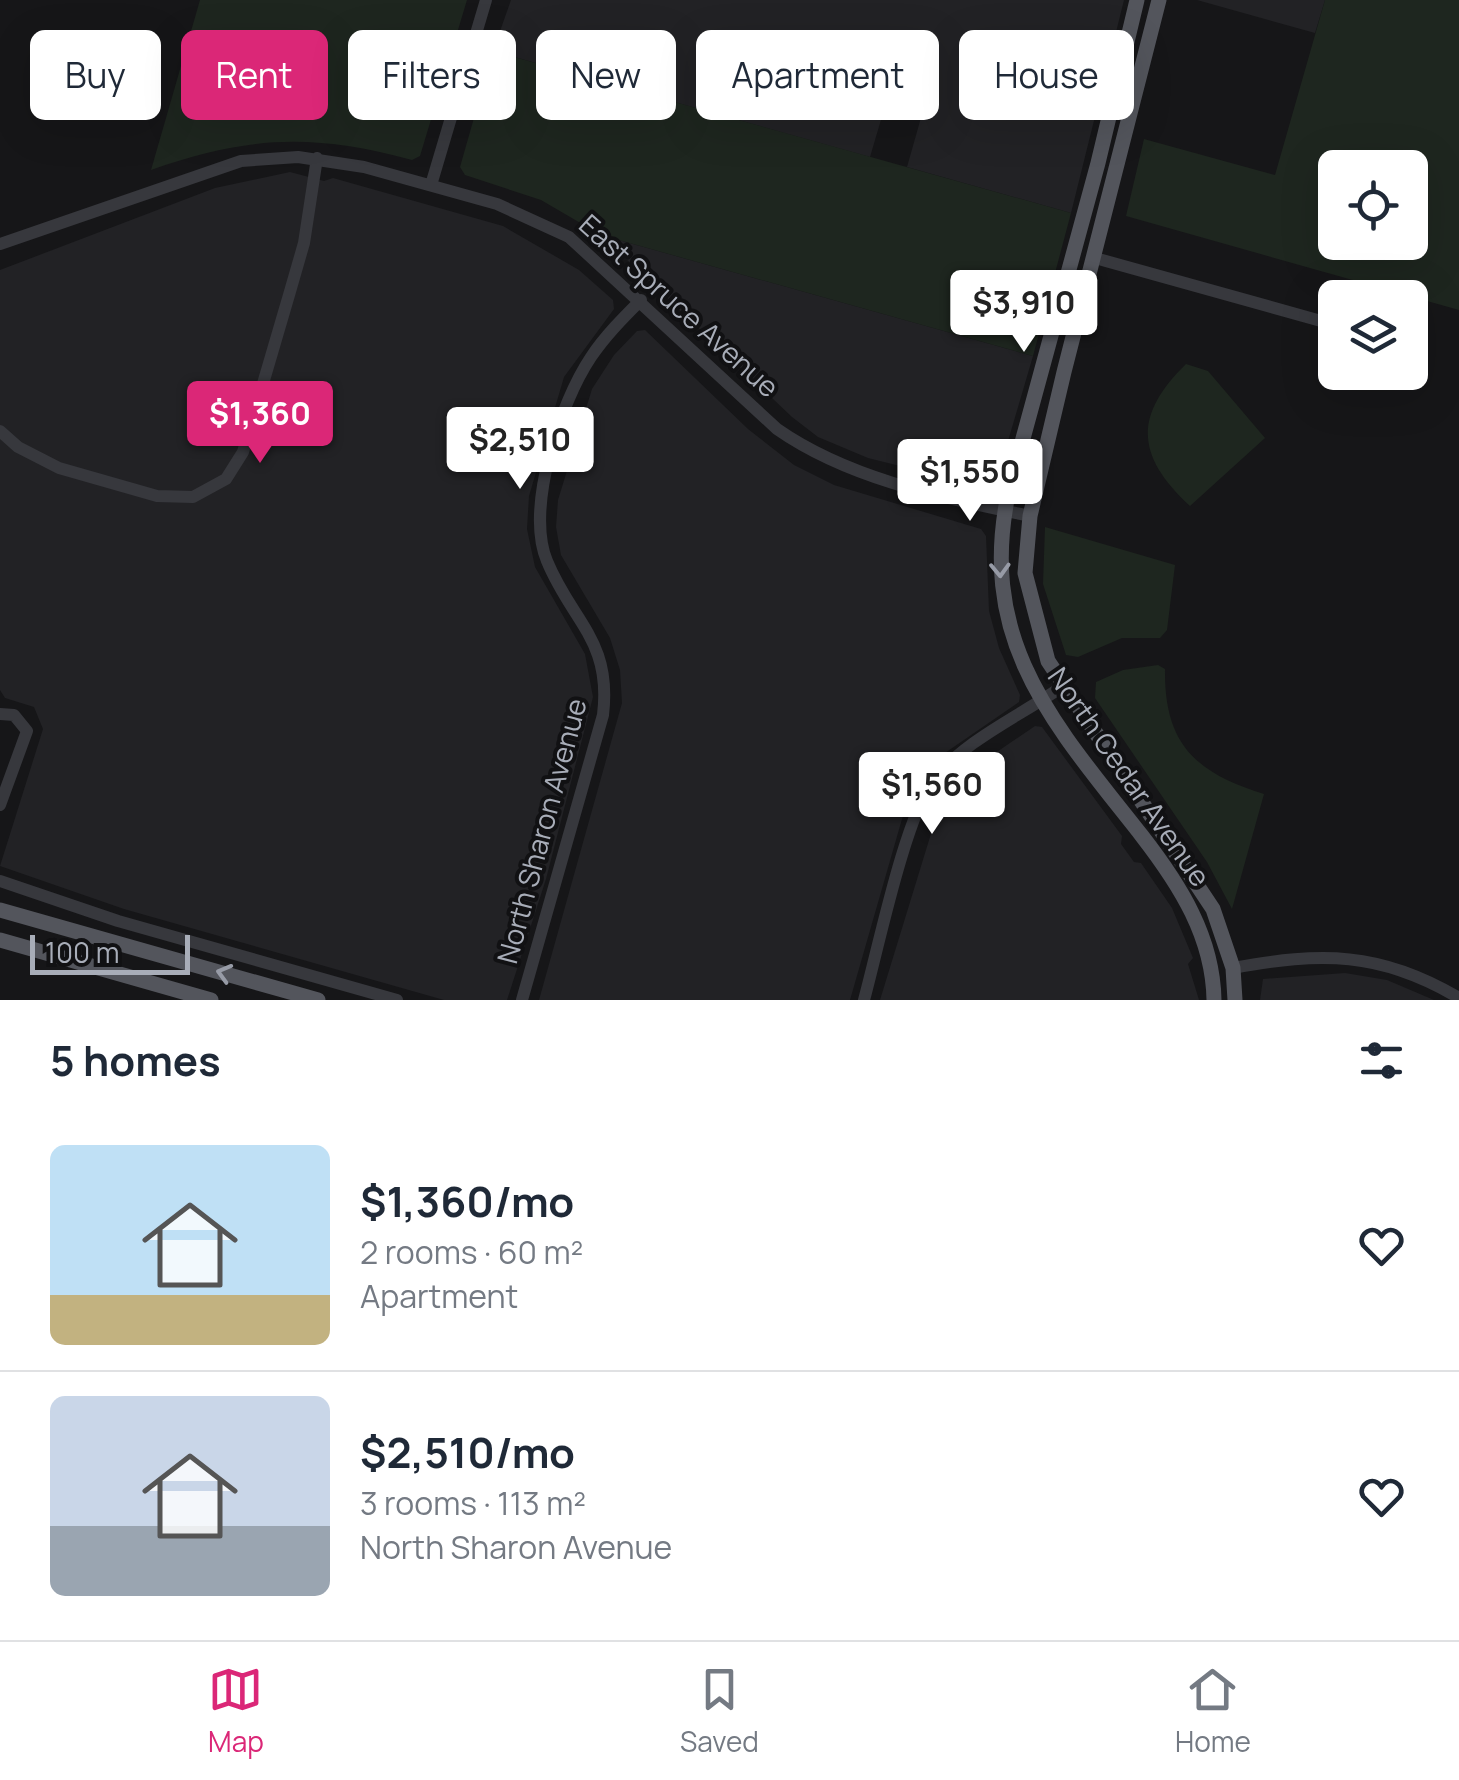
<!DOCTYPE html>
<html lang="en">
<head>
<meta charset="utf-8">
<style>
  body { margin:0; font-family:Manrope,sans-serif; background:#f2f2f3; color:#1f2937; height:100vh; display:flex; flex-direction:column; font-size:38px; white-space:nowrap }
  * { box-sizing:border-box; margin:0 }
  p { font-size:32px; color:#747a83 }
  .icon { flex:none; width:55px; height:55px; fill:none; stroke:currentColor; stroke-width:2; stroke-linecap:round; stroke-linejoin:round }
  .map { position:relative; height:1000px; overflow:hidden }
  .panel { display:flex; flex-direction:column; background:#fff; flex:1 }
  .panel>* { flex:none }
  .banner { position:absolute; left:30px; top:30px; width:1400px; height:90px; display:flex; gap:20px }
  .buttons { position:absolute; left:1318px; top:150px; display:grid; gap:20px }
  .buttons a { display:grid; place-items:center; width:110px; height:110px; border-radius:15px; background:#fff; box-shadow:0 10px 40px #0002; font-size:50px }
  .scale { position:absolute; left:30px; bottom:25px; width:160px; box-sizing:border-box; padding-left:10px; border:5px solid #a8adb8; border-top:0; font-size:28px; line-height:35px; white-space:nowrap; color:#a8adb8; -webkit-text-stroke:8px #111113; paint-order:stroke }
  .price { position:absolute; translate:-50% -85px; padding:0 22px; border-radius:10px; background:#fff; color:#222; font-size:32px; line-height:65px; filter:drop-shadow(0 2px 5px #0008) }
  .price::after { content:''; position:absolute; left:50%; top:60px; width:30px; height:22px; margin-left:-15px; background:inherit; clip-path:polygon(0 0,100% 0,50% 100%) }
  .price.active { background:#db2777; color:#fff }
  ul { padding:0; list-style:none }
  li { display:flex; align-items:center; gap:30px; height:250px; padding:0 50px }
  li+li { border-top:2px solid #e0e1e3 }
  li span { display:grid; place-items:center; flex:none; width:280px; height:200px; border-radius:15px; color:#555 }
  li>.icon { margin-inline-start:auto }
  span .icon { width:120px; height:120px; fill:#fffc; stroke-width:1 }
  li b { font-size:42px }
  h2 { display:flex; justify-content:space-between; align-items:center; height:120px; padding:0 50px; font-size:42px }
  .chip { padding:0 35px; border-radius:15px; background:#fff; box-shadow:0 10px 40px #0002; font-size:35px; line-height:90px }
  .chip.active { background:#db2777; color:#fff }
  .tab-bar { display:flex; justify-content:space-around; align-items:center; height:140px; border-top:2px solid #e0e1e3; background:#fff; font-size:28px; color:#747a83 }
  .tab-bar a { display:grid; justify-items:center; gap:5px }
  .tab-bar .active { color:#db2777 }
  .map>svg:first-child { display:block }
</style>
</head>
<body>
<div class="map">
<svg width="1459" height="1000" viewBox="0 0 1459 1000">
  <rect width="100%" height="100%" fill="#161618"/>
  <path fill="#222225" d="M 511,0 L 1124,0 L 1071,213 L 907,167 L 924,107 L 888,96 L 870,157 L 493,51 Z
    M 1197,0 L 1325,0 L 1315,33 Z
    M 290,172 L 324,181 L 333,178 L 503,226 L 579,270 L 613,300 L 614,309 L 564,377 L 529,496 L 527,529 L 535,567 L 585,654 L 593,697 L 546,879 L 507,1000 L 444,1000 L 124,909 L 0,866 L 43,729 L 34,707 L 5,698 L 0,690 L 0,270 L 215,188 Z
    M 601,235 L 1033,356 L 996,482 L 988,488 L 868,458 L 818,437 L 792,417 Z
    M 645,330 L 748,429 L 794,465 L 834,485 L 981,529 L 986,536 L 989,611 L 999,648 L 1020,695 L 1019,702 L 942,755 L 916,786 L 902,819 L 850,1000 L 539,1000 L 622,703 L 620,670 L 610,638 L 561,555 L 556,527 L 558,500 L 592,389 L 614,355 L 637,331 Z
    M 1035,726 L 1042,727 L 1122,836 L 1121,844 L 1134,862 L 1141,863 L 1172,908 L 1193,958 L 1188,964 L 1199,1000 L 880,1000 L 941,801 L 963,775 Z
    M 1345,973 L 1387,980 L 1434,1000 L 1260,1000 L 1263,979 Z"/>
  <path fill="#1e261f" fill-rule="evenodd" d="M 200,0 L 467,0 L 420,156 L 412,160 C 312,133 248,136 151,170 Z
    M 1325,0 L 1459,0 L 1459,310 L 1126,216 L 1144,139 L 1275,175 ZM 1335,168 L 1410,168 L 1410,242 L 1335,242 Z
    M 493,51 L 1071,213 L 1033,356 L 601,235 L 541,200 L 465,175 L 460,167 Z
    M 1186,364 L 1208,371 L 1265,438 L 1190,506 C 1136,456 1133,416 1186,364 Z
    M 1045,527 L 1175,565 L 1167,630 L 1160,638 L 1122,638 L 1078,657 L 1066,655 L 1043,584 Z
    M 1158,665 L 1165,669 C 1164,744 1196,773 1264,794 L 1232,909 L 1207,862 L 1095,698 L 1096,682 L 1123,670 Z"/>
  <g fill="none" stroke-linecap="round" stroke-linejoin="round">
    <path stroke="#37383d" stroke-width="12" d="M 431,185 L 486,0
      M 0,244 L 241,161 L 298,157 L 364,167 L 497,204 L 569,237 L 777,429 C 850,480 945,498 1030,516
      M 1095,258 L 1321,321
      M 0,431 L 18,447 L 59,468 L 157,496 L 193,497 L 226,479 L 243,452 L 289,295 L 304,243 L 317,158
      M 0,714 L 14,715 L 27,731 L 0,805
      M 0,881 L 118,921 L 397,1000
      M 1233,968 C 1321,952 1380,951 1459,998
      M 522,1000 L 603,715 C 612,640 572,622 547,561 C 525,509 560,403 591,357 C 605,336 623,318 641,300
      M 864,1000 C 878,949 905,818 933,781 C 964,740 1022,715 1063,686"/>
    <path stroke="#53555c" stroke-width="15" d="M 1137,0 L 1098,163 L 1009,490 C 976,642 1054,724 1142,836 C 1180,885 1213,937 1214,1000
      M 1159,0 L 1064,372 L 1030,516 L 1025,573 L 1048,661 L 1213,909 L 1233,968 L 1235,1000
      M 0,910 L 318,1000
      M 0,940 L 211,1000"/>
  </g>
  <defs><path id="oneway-chevron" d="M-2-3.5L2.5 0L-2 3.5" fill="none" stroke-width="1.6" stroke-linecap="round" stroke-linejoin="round" transform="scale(2.5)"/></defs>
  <g stroke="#979ba6">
    <use href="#oneway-chevron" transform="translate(1000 570) rotate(88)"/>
    <use href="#oneway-chevron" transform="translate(224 973) rotate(-164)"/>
  </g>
  <g text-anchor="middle" stroke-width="8" stroke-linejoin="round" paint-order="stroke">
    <g font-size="28" fill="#a8adb8" stroke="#111113">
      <text transform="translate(679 306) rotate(42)" y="10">East Spruce Avenue</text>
      <text transform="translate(1129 777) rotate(55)" y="10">North Cedar Avenue</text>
      <text transform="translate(542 831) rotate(-75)" y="10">North Sharon Avenue</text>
    </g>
  </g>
</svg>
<div class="buttons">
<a><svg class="icon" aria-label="locate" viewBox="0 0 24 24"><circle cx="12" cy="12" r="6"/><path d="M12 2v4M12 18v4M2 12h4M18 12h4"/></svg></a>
<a><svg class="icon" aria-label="layers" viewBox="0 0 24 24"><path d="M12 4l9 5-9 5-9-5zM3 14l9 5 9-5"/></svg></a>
</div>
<div class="scale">100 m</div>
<b class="price" style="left:1024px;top:355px">$3,910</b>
<b class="price active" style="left:260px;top:466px">$1,360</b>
<b class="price" style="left:520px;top:492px">$2,510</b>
<b class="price" style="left:970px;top:524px">$1,550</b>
<b class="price" style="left:932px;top:837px">$1,560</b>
<div class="banner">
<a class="chip">Buy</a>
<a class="chip active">Rent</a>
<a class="chip">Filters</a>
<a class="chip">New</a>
<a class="chip">Apartment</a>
<a class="chip">House</a>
</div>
</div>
<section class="panel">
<h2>5 homes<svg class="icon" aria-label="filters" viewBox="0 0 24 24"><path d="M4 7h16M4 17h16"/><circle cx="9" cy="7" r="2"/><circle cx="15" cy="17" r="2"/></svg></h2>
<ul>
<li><span style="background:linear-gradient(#bfe0f5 75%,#c2b280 0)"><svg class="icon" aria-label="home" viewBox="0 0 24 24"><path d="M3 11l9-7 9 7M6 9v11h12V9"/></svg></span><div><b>$1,360/mo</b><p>2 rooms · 60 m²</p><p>Apartment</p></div><svg class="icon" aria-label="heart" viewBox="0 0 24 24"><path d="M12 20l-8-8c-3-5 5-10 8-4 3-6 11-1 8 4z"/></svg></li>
<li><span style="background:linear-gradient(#c9d6e8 65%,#9aa5b1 0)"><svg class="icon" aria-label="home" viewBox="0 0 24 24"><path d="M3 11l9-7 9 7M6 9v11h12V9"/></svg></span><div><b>$2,510/mo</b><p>3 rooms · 113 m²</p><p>North Sharon Avenue</p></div><svg class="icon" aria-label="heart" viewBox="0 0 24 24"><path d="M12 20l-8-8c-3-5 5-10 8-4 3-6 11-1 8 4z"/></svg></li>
</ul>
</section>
<nav class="tab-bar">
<a class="active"><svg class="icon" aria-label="map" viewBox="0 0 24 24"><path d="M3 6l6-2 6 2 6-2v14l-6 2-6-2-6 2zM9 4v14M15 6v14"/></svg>Map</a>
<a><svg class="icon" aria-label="saved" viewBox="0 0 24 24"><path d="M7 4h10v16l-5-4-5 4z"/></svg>Saved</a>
<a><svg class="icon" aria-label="home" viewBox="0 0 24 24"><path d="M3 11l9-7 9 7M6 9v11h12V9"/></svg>Home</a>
</nav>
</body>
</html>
